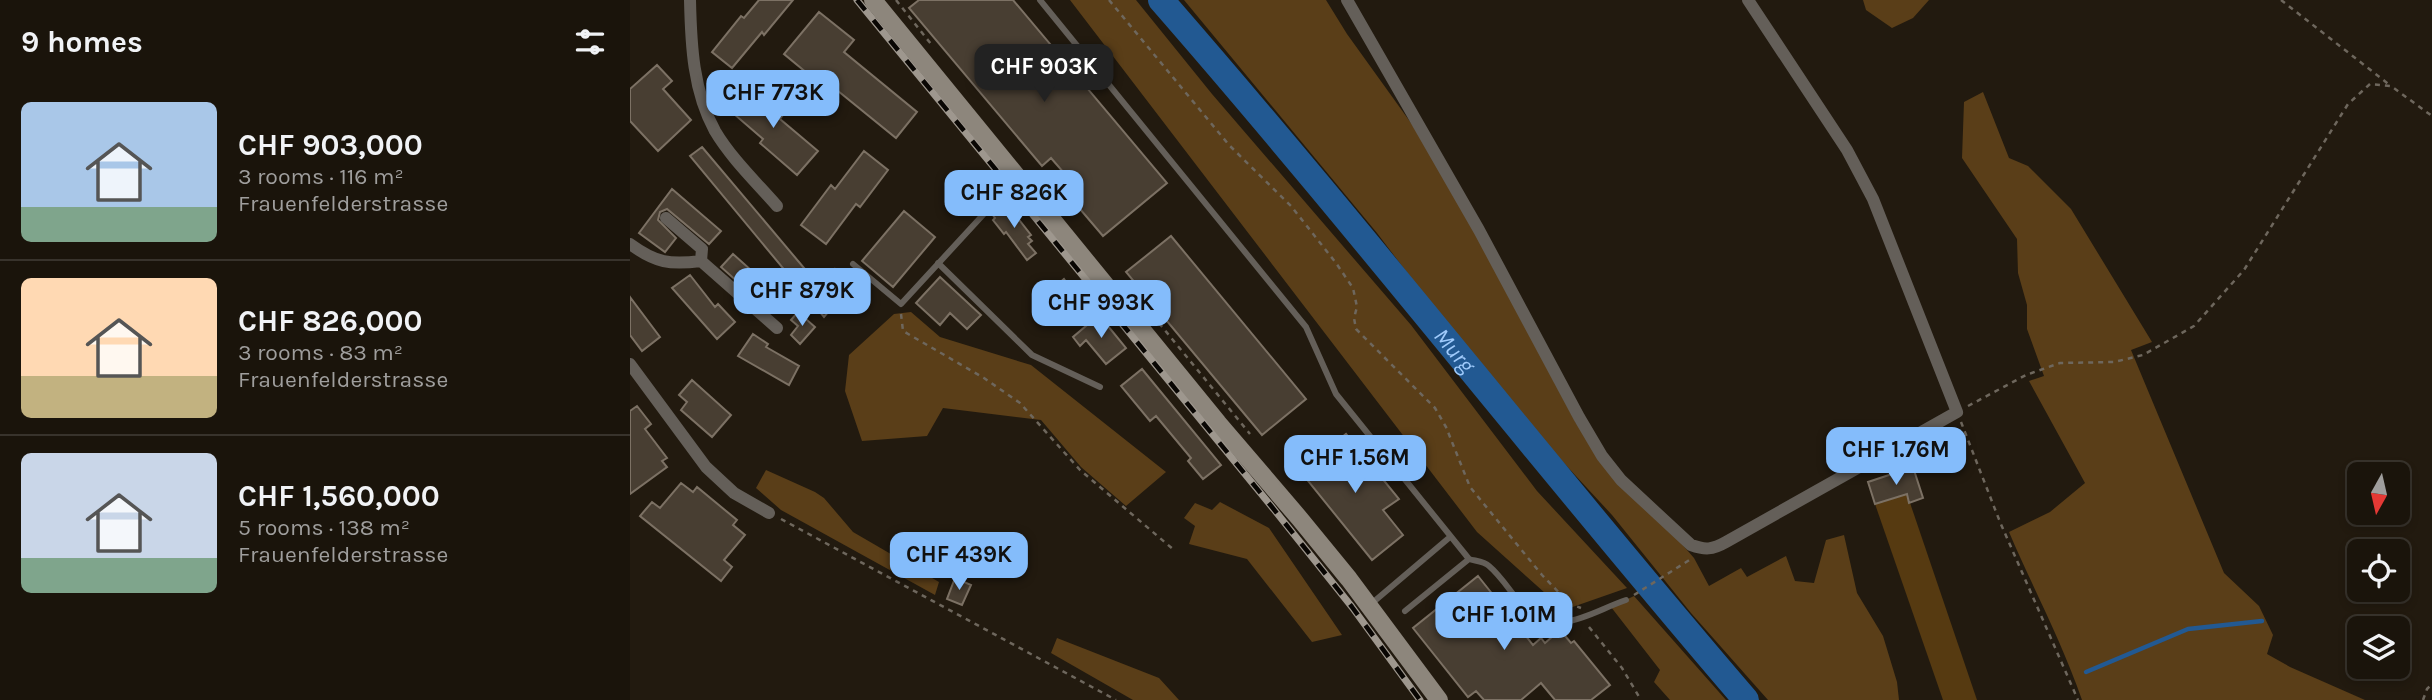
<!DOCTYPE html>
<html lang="en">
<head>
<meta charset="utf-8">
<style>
  body { margin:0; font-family:Karla,sans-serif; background:#272119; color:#f1f3f6; height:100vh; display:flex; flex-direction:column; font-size:26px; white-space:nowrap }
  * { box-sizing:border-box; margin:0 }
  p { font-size:23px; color:#9f9e9d }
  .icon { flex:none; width:38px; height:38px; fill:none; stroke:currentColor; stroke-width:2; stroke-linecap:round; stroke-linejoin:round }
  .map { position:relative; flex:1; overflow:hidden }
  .details { display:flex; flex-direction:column; background:#1a140b; width:630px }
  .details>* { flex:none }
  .needle { width:46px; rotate:188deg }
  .tools { position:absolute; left:1717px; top:462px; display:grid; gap:14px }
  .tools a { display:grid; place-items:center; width:63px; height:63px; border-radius:10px; background:#1a140b; box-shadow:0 4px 10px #0003,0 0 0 2px #38332c; font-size:35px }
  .price { position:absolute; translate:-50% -60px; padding:0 16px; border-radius:14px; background:#84bcfb; color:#111; font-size:23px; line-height:46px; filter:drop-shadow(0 2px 4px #0008) }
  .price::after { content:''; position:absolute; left:50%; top:42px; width:21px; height:16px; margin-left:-10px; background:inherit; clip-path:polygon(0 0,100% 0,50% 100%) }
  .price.current { background:#222; color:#fff }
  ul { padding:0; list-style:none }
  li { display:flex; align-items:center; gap:21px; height:175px; padding:0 21px }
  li+li { border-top:2px solid #38332c }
  li span { display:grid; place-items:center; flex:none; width:196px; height:140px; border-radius:10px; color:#555 }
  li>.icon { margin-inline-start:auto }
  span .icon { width:84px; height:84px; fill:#fffc; stroke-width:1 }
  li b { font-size:30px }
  h2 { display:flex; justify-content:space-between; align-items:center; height:84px; padding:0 21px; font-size:30px }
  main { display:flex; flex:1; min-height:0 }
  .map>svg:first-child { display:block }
</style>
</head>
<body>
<main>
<section class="details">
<h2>9 homes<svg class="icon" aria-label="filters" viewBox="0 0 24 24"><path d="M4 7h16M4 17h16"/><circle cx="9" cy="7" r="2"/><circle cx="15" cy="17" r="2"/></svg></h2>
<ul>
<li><span style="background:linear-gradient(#a9c7e8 75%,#7fa58c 0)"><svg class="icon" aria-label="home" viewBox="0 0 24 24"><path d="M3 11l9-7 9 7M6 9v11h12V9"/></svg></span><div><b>CHF 903,000</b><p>3 rooms · 116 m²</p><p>Frauenfelderstrasse</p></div></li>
<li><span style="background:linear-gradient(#ffd9b3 70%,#c2b280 0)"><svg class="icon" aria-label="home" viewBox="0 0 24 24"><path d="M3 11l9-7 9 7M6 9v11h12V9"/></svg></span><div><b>CHF 826,000</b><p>3 rooms · 83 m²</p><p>Frauenfelderstrasse</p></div></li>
<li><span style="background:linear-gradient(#c9d6e8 75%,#7fa58c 0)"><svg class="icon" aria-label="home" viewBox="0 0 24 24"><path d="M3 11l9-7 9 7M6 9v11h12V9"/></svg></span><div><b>CHF 1,560,000</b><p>5 rooms · 138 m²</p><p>Frauenfelderstrasse</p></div></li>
</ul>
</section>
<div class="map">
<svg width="1802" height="700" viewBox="0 0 1802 700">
  <rect width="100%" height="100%" fill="#221a0f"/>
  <path fill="#563a11" d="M 1277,494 L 1347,700 L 1313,700 L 1245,504 Z"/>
  <path fill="#5a3e18" d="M 440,0 L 506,0 L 582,94 L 781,325 L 907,491 L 997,588 L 934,610 L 847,532 Z
    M 554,0 L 696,0 L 717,34 L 804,155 L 946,423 L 1064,558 L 1079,586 L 1111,568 L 1117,577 L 1156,556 L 1165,581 L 1184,583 L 1196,540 L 1214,535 L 1227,593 L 1253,636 L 1267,682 L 1269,700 L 1138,700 L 1061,613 L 982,515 L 908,435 L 807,312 L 747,233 Z
    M 1233,0 L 1299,0 L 1283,18 L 1262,28 L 1236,10 Z
    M 1353,92 L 1379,158 L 1398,166 L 1441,209 L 1522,342 L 1501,350 L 1594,573 L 1629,606 L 1643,635 L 1637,654 L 1660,667 L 1735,700 L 1452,700 C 1432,642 1403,588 1379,532 L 1420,512 L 1455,483 L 1399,381 L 1414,376 L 1397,329 L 1397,305 L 1388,273 L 1387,239 L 1332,158 L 1334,102 Z
    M 281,312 L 310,337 L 401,365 L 536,472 L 496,506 L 451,467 L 411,420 L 313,408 L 297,436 L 232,441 L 215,391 L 219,355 L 264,314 Z
    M 136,470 L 185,492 L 194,498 L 223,532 L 309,582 L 305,595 L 151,510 L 126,488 Z
    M 590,502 L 639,528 L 712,635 L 682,642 L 617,559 L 559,544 L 565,526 L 554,518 L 565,503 L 582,510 Z
    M 1004,596 L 1096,700 L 1040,700 L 1024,682 L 1030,670 L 981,607 Z
    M 427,638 L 529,678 L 549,700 L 503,700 L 421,653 Z"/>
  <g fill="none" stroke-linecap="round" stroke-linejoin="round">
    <path stroke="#225992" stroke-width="4.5" d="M 1456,672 L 1558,629 L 1632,621"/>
    <path stroke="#225992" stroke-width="26" id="s1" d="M 531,0 C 731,229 918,470 1116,700"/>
  </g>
  <path fill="#483e32" stroke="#7c7164" stroke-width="2" d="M 129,0 L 163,0 L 134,35 L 132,32 L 102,68 L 82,52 L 111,16 L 114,18 Z
    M 289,0 L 383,0 L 537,183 L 473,236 L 432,188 L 441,181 L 421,158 L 412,166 L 279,8 Z
    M 189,12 L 224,40 L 214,52 L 287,112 L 266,138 L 192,78 L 189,83 L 154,54 Z
    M 27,65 L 42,81 L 33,89 L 61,120 L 28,151 L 0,121 L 0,89 Z
    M 117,85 L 153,115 L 150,119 L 188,151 L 167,175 L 130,143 L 133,139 L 97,108 Z
    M 72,147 L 174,268 L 165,276 L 159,271 L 157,273 L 60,156 Z
    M 234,151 L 258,170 L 230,207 L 226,204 L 196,244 L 171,225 L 201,185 L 205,189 Z
    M 42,189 L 91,231 L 79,244 L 37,209 L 30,212 L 28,220 L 46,238 L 35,252 L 9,233 Z
    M 371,206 L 375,210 L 379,207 L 401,235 L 398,237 L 402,241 L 398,244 L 406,253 L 397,260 L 376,232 L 374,234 L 363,220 L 365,218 L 362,214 Z
    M 274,211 L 305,237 L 263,287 L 232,261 Z
    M 541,236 L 676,399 L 632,435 L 496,272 Z
    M 103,254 L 141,288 L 128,300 L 91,267 Z
    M 205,269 L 222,284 L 194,317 L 179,299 Z
    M 60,275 L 85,307 L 88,304 L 105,322 L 87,339 L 42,288 Z
    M 310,277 L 351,315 L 337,329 L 320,313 L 310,325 L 286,303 Z
    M 434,279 L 448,297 L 421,319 L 407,302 Z
    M 0,297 L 30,337 L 12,351 L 0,335 Z
    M 168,312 L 185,327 L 170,344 L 161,335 L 168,326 L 161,320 Z
    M 469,315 L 496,348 L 476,364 L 456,340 L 450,346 L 443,337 Z
    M 123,334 L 138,344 L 136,347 L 169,366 L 159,385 L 108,356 Z
    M 512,369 L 591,465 L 573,479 L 558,461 L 561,458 L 526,416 L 520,421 L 491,386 Z
    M 62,380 L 101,415 L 82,437 L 51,410 L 57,402 L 49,395 Z
    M 7,406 L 21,424 L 15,429 L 37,458 L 32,461 L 37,467 L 0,494 L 0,411 Z
    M 716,434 L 769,499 L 753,510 L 773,535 L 742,560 L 670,471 Z
    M 1283,467 L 1293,498 L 1279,503 L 1277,494 L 1245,504 L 1238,482 Z
    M 51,483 L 63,492 L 67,487 L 107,520 L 103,525 L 115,535 L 94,560 L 102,567 L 91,581 L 10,516 L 22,502 L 30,508 Z
    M 848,576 L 903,645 L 911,638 L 915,643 L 930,630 L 941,643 L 944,641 L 980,685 L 961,700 L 925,700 L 911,683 L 891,700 L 854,700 L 846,691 L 838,697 L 783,628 Z
    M 325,578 L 341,585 L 332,605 L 317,599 Z"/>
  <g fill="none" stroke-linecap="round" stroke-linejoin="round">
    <path stroke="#6e675d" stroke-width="2.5" stroke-dasharray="5 5" stroke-linecap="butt" d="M 266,0 L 301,44
      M 479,0 L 599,145 L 661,206 L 706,263 L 723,288 L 727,307 L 724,318 L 726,329 L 805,408 L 816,427 L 840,487 L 912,575 L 940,604 L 951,608
      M 1651,0 L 1761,86
      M 271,314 L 273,331 L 354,378 L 390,403 L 450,470 L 544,550
      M 529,323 L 620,434
      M 1338,406 L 1396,375 L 1430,363 L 1484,362 L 1513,355 L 1564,326 L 1614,270 L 1718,104 L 1740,84 L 1761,86 L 1802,116
      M 1331,422 L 1370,522 L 1448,700
      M 151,519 L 486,700
      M 1004,595 L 1061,559
      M 959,627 L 992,668 L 1011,700
      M 1793,700 L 1797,689 L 1802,684"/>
    <path stroke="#645f59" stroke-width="6" d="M 410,0 L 676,327 L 706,394 L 839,559 C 845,561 854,561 859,566 C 884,587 894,627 934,622 C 956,619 975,607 996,600
      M 308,263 L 402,355 L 470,387
      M 223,264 L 271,304 L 386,179
      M 741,604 L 820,537
      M 775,611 L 839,559"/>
    <path stroke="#645f59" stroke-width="12" d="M 60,0 C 61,45 63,91 85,131 C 101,158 126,182 147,206
      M 717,0 L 849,230 L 949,417 L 972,456 L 991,480 L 1061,545 C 1075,550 1082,550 1096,542 L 1327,412 L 1243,199 L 1217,150 L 1118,0
      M 36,218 L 72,249 L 71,261
      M 0,244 C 26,263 40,265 71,261 L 147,328
      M 0,364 L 76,467 L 104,493 L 139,513"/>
    <path stroke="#8d867c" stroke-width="18" d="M 243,0 L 588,423 L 670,519 L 719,579 L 809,700"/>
    <defs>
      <path id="rail" d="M 227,0 L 642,507 L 722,607 L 790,700"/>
    </defs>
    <use href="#rail" stroke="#9e978e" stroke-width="7"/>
    <use href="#rail" stroke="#090603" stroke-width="4.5" stroke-dasharray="13" stroke-linecap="butt"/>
  </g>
  <g text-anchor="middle" stroke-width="7" stroke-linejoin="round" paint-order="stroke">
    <g font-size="23" font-style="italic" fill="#9fcafb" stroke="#090603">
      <text dy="8" stroke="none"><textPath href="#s1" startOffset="457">Murg</textPath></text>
    </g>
  </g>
</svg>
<div class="tools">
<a><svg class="needle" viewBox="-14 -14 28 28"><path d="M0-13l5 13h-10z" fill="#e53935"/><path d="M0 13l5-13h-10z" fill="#9f9e9d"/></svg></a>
<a><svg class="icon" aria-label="locate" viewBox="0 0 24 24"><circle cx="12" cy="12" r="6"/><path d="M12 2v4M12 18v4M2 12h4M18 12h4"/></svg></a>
<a><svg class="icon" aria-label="layers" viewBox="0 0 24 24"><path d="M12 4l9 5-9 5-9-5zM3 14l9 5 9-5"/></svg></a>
</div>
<b class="price current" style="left:414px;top:104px">CHF 903K</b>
<b class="price" style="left:143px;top:130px">CHF 773K</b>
<b class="price" style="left:384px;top:230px">CHF 826K</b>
<b class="price" style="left:172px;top:328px">CHF 879K</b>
<b class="price" style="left:471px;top:340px">CHF 993K</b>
<b class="price" style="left:1266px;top:487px">CHF 1.76M</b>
<b class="price" style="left:725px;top:495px">CHF 1.56M</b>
<b class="price" style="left:329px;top:592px">CHF 439K</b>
<b class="price" style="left:874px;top:652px">CHF 1.01M</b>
</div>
</main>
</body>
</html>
